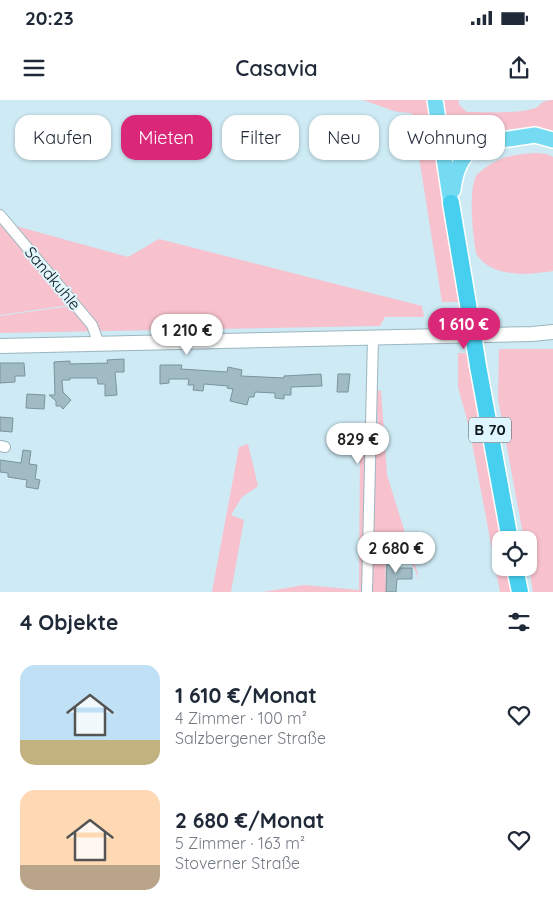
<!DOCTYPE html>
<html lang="de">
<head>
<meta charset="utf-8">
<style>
  body { margin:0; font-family:Quicksand,sans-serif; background:#f2f2f3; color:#1f2937; height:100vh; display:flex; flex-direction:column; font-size:19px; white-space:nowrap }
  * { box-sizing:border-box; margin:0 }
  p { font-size:16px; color:#747a83 }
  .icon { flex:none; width:28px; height:28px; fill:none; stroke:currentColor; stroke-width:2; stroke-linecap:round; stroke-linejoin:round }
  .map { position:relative; height:492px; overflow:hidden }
  .drawer { display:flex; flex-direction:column; background:#fff; flex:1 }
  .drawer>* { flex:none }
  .guide { position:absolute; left:15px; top:15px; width:524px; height:45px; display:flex; gap:10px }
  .tools { position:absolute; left:492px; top:431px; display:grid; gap:10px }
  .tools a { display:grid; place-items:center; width:45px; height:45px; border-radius:10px; background:#fff; box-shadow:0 1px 4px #0004; font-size:25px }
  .price { position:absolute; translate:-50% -42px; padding:0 11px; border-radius:18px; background:#fff; color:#222; font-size:16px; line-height:32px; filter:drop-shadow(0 1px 2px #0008) }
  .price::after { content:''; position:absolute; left:50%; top:30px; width:15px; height:11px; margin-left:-8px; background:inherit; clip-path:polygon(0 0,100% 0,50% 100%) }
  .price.selected { background:#db2777; color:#fff }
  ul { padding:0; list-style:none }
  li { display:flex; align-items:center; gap:15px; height:125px; padding:0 20px }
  li span { display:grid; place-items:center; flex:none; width:140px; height:100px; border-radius:15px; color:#555 }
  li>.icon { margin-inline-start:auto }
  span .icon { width:60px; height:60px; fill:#fffc; stroke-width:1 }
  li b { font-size:21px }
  h2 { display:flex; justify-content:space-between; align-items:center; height:60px; padding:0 20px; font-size:21px }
  .pill { padding:0 18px; border-radius:15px; background:#fff; box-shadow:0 1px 4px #0004; font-size:18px; line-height:45px }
  .pill.selected { background:#db2777; color:#fff }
  .status { display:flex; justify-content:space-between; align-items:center; height:35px; padding:0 25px; background:#fff; direction:ltr }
  .status svg { height:14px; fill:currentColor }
  header { display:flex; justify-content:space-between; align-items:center; height:65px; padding:0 20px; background:#fff; font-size:22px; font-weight:600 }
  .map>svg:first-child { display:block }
</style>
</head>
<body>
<div class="status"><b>20:23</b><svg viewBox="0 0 49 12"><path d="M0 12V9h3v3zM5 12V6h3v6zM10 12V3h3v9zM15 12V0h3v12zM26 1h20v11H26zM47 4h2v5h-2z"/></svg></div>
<header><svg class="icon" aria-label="menu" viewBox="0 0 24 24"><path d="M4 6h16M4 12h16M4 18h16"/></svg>Casavia<svg class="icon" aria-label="share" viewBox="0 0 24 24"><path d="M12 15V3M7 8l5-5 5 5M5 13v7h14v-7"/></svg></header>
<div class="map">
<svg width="553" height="492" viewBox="0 0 553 492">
  <rect width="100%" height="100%" fill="#ceeaf4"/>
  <path fill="#f7c1cd" d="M 363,0 L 427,0 L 459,202 L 442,202 L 412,13 L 397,12 Z
    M 441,0 L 459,0 L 459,5 L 467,12 C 485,12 515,14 532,9 C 542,7 539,0 553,0 L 553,33 C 545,30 535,28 526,28 C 508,28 472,36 456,30 C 446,25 443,10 441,0 Z
    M 536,53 L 547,54 L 553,57 L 553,171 C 530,175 489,178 476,153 C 473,135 468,93 476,76 C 478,73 482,70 485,68 C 501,56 516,54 536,53 Z
    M 0,123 L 70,205 L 0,215 Z
    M 12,125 L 128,157 L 159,139 L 422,206 L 424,217 L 385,217 L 380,226 L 0,233 L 0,216 L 78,205 Z
    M 499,249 L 553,249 L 553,492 L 533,492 L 529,467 L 529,440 L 524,440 L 498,299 Z
    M 458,253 L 469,253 L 505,440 L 501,440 L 501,468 L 511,468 L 515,492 L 500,492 L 469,327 L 458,287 Z
    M 376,290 L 381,291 L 387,375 L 420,481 L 406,451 L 385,450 L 386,492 L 263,492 L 304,485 L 359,490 L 360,350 L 378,326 Z
    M 248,344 L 258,386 L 242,397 L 231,415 L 244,420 L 231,492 L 212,492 L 239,347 Z"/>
  <path fill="#a0bbc4" stroke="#7a949d" d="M 124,259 L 124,272 L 115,272 L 117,295 L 105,296 L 105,284 L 98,284 L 97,278 L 70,278 L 70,280 L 62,280 L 63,292 L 71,300 L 63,309 L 60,306 L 56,306 L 56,301 L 49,295 L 55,295 L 54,262 L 70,261 L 70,264 L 108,263 L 107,260 Z
    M 0,263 L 24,263 L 25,276 L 15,276 L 15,282 L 0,283 Z
    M 160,265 L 182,265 L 181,269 L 227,272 L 228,267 L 242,270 L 241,276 L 284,278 L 284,276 L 321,274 L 322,286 L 291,287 L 291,295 L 284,295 L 284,299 L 275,298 L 275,293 L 255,292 L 254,297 L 249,297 L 247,305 L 230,301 L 233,289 L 227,288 L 228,286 L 204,284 L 203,291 L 193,290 L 194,285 L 188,285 L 189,279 L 169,279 L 169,283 L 160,284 Z
    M 338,274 L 350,274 L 348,292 L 337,292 Z
    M 27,294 L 45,295 L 44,309 L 26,308 Z
    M 0,317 L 13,318 L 12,332 L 0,331 Z
    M 23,350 L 31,351 L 29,364 L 37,365 L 35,379 L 40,380 L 38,389 L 26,387 L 27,380 L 8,377 L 8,373 L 0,372 L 0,360 L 21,363 Z
    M 387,456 L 397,456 L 397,468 L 412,468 L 412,479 L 397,479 L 396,492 L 386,492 Z"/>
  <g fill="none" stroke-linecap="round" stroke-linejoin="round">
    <defs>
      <path id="minor" d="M 0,115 L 92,225 L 99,244
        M 0,346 L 5,347
        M 367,492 L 373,238"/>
      <path id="secondary" d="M 0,246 L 532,234 L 553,232"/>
      <path id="primary" d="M 435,0 L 451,103
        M 442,49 L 535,35 L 553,40
        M 453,90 C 455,71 461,57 476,44"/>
      <path id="trunk" d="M 451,103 L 468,204
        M 478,266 L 510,440
        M 515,468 L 520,492"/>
    </defs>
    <use href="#minor" stroke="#9bb6bf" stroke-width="12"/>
    <use href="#secondary" stroke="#9bb6bf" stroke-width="16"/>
    <use href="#primary" stroke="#fff" stroke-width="18"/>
    <use href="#trunk" stroke="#fff" stroke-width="19"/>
    <use href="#minor" stroke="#fff" stroke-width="10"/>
    <use href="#secondary" stroke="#fff" stroke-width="14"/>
    <use href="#primary" stroke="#75dbf3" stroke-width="15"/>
    <use href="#trunk" stroke="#47cfef" stroke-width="16"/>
    <defs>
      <path id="trunk-bridge" d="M 468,204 L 478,266"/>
    </defs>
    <use href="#trunk-bridge" stroke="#fff" stroke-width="19" stroke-linecap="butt"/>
    <use href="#trunk-bridge" stroke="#47cfef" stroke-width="16"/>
  </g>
  <g text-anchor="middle" stroke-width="4" stroke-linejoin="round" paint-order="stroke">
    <rect fill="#e0f6fe" stroke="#4d5b60" stroke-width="1" x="469" y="317.5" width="42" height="25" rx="4"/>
    <g font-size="15" font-weight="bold" fill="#0e181c">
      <text x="490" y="335">B 70</text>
    </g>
    <g font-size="16" fill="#0e181c" stroke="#e0f6fe">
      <text transform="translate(53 178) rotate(50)" y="6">Sandkuhle</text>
    </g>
  </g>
</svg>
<div class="tools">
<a><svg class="icon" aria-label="locate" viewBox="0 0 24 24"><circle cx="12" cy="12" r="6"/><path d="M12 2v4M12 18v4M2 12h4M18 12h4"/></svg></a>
</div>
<b class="price selected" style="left:464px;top:250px">1 610 €</b>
<b class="price" style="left:187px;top:256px">1 210 €</b>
<b class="price" style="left:358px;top:365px">829 €</b>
<b class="price" style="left:396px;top:474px">2 680 €</b>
<div class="guide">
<a class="pill">Kaufen</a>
<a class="pill selected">Mieten</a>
<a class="pill">Filter</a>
<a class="pill">Neu</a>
<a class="pill">Wohnung</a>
</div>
</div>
<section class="drawer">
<h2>4 Objekte<svg class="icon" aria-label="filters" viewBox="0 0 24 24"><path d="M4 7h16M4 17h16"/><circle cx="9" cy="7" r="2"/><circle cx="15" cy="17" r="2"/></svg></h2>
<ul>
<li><span style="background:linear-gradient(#bfe0f5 75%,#c2b280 0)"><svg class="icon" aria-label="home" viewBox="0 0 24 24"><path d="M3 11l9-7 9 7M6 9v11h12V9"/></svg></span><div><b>1 610 €/Monat</b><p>4 Zimmer · 100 m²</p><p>Salzbergener Straße</p></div><svg class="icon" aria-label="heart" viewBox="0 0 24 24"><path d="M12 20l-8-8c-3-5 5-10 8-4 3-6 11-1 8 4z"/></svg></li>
<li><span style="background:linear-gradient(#ffd9b3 75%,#b9a48a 0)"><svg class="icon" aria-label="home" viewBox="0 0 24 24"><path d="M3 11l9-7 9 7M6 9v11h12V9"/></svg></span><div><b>2 680 €/Monat</b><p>5 Zimmer · 163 m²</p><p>Stoverner Straße</p></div><svg class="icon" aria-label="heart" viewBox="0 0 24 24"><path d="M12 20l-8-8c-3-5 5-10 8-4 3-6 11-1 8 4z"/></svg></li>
</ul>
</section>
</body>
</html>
